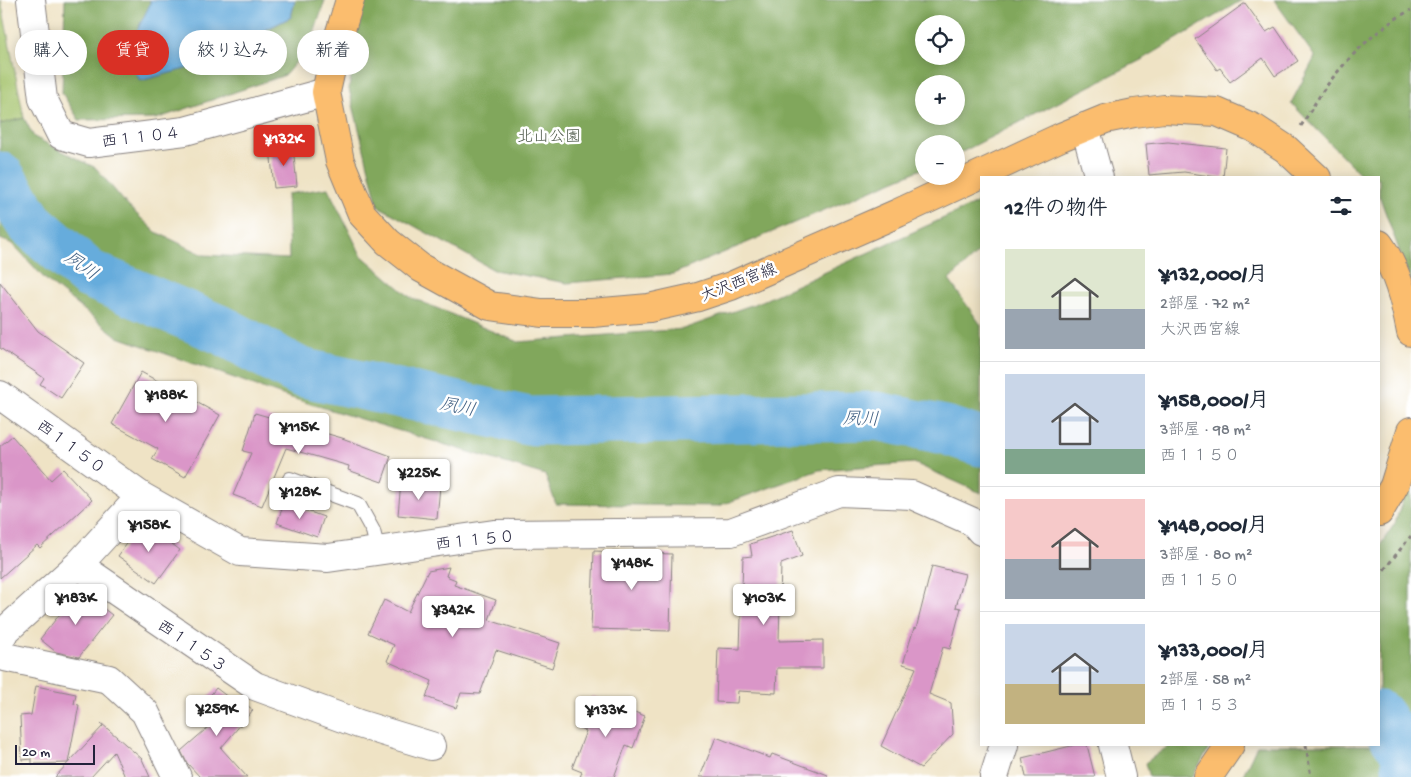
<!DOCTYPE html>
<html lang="ja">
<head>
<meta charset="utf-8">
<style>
  body { margin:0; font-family:"Gochi Hand","Klee One",sans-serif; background:#f2f2f3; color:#1f2937; height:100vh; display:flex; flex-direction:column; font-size:19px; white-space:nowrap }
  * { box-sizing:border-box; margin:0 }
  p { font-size:16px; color:#747a83 }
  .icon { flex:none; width:28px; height:28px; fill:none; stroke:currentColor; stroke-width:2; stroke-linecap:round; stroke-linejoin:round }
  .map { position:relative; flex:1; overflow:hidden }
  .panel { position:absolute; left:980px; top:176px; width:400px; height:570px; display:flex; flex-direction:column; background:#fff; border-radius:0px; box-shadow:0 2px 12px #0003 }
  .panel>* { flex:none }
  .top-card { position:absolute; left:15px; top:30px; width:475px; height:45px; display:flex; gap:10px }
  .buttons { position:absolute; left:915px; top:15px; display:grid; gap:10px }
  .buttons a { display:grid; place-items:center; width:50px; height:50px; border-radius:50%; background:#fff; box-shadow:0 2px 12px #0003; font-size:25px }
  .scale { position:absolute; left:15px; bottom:12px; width:80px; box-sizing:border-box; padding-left:5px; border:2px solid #22223b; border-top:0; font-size:14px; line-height:18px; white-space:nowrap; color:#22223b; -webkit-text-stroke:4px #fff; paint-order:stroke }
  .price { position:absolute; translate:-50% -42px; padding:0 11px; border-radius:5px; background:#fff; color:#222; font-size:16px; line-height:32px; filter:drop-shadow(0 1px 2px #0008) }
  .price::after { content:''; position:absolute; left:50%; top:30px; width:15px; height:11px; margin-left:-8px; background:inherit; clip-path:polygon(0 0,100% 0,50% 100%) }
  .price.selected { background:#d93025; color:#fff }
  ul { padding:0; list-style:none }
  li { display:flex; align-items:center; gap:15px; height:125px; padding:0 25px }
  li+li { border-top:1px solid #e0e1e3 }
  li span { display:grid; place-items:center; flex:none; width:140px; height:100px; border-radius:0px; color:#555 }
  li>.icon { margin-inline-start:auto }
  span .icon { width:60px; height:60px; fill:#fffc; stroke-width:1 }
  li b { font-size:21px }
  h2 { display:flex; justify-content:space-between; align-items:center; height:60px; padding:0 25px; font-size:21px }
  .tag { padding:0 18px; border-radius:22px; background:#fff; box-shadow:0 2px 12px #0003; font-size:18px; line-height:45px }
  .tag.selected { background:#d93025; color:#fff }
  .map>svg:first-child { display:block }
</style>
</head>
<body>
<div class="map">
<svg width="1411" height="777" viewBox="0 0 1411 777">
  <rect width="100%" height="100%" fill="#fff"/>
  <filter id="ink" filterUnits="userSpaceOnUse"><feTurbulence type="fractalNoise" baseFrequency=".02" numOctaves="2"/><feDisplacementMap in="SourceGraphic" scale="10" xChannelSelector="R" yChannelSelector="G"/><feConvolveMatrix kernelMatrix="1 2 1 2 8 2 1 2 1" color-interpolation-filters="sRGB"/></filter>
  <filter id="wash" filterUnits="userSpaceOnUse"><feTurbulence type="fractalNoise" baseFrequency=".0096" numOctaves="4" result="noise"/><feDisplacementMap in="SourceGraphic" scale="20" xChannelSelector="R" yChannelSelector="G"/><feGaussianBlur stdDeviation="1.12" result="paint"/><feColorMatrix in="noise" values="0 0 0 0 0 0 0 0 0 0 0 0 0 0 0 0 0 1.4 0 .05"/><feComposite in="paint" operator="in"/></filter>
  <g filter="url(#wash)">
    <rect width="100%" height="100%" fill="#efe3c5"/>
    <path fill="#a2c168" stroke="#627252" d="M 0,0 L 1,0 L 24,118 L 0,124 Z"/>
    <path fill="#81a75c" stroke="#52644c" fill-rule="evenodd" d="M 65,0 L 150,0 L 150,4 L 189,68 L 291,17 L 295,0 L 325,0 L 310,46 L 285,75 L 156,119 L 79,120 L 62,93 Z
      M 362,0 L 1242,0 L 1145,58 L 962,152 L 956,154 L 956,144 L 924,144 L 924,168 L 673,274 L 567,283 L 494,270 L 378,206 L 349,89 ZM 924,24 L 956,24 L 956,56 L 924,56 ZM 924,84 L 956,84 L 956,116 L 924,116 Z
      M 1274,0 L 1411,0 L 1411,283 L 1379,195 L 1379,178 L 1363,177 L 1291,103 L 1315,57 Z
      M 24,118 L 34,137 L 96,168 L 128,206 L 156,232 L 204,255 L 289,259 L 287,194 L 328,188 L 361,255 L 410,297 L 518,342 L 683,329 L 760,302 L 981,201 L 981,250 L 949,280 L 981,325 L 981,493 L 914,463 L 819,470 L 718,506 L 556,504 L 545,475 L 288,397 L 118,337 L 45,279 L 13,244 L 0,239 L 0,124 Z
      M 1411,475 L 1411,777 L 1242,777 L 1257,745 L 1379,745 L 1379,547 L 1395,523 Z
      M 1170,745 L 1211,745 L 1192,777 L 1149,777 L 1145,763 Z"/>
    <path fill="#66acdc" stroke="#44678c" d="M 150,0 L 295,0 L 291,17 L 189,68 L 140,81 L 126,53 L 150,4 Z"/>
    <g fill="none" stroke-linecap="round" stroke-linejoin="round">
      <path stroke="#66acdc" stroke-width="49" d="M 0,176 L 30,223 L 89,274 L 226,332 L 300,372 L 529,421 L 876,416 L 945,430 L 981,442
        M 1379,715 L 1405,752 L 1407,777"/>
    </g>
    <g id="blocks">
      <path fill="#da96c8" d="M 1245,3 L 1266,32 L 1275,27 L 1298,61 L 1275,76 L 1263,58 L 1230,82 L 1220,68 L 1217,70 L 1195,39 Z
        M 1168,142 L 1226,148 L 1223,178 L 1184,172 L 1149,175 L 1146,144 Z
        M 293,146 L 297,186 L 274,188 L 270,148 Z
        M 0,282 L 38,331 L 84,363 L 61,398 L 40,384 L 44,378 L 0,348 Z
        M 141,372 L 220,415 L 185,477 L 152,459 L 158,449 L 112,424 Z
        M 255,413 L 342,438 L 391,456 L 382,482 L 348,470 L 349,466 L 286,448 L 262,506 L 233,495 L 251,453 L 243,451 Z
        M 12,436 L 51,480 L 63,469 L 92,500 L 40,548 L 37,545 L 0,578 L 0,446 Z
        M 401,482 L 440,486 L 437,519 L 398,515 Z
        M 284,503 L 324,517 L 317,537 L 277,523 Z
        M 143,522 L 180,550 L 156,583 L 118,556 Z
        M 793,530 L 802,556 L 781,564 L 779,641 L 823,640 L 823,668 L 777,668 L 776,693 L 738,691 L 737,703 L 716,702 L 718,648 L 740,649 L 743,557 L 752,556 L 750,544 Z
        M 594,551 L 672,554 L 670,631 L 591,629 Z
        M 932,566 L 965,574 L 956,607 L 961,608 L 950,649 L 943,647 L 929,694 L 951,703 L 953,734 L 921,768 L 881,746 L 916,668 L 903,664 L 914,628 L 916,629 Z
        M 449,567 L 446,576 L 456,580 L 454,585 L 496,600 L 489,620 L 560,643 L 552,668 L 496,650 L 480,694 L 461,693 L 456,708 L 426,697 L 432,681 L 387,661 L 394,645 L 368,633 L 384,600 L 408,612 L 428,571 Z
        M 79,590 L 112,615 L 79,657 L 56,652 L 40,639 Z
        M 36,686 L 76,694 L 74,704 L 79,705 L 68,763 L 32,764 L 32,759 L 22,760 L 20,716 L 31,715 Z
        M 216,688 L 233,701 L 237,697 L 253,710 L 221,748 L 247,777 L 200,777 L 187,763 L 181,751 L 213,723 L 198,711 Z
        M 592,696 L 645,716 L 633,748 L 626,745 L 614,777 L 580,777 L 582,772 L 572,768 L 586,731 L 580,728 Z
        M 101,723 L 142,759 L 150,777 L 125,777 L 114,752 L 91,777 L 55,777 L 103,726 Z
        M 716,737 L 770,758 L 772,754 L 828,775 L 827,777 L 700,777 Z
        M 1075,745 L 1087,745 L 1095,777 L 1026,777 L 1022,758 Z"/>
    </g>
  </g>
  <g filter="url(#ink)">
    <use href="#blocks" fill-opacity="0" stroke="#888280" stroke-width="1"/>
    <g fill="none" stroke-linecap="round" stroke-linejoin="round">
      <defs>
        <path id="service" d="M 290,479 L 358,504 L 373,531 L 378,551"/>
        <path id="minor" d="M 31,0 L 43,99 L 61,135 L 89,143 L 185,131 L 326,92
          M 1085,127 L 1099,178
          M 0,395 L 141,496 L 240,552 L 328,558 L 494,534 L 731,532 L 839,492 L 912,495 L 973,522 L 981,531
          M 78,565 L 255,686 L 359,724 L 431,746
          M 0,639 L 5,631 L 78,565 L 141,496
          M 0,656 L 109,679 L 145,712 L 177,777
          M 1113,745 L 1121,777
          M 994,777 L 1004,745"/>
        <path id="primary" d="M 350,0 L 337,42 L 326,92 L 340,161 L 362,214 L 388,242 L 421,268 L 490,306 L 542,313 L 592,313 L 649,308 L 698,297 L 731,286 L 898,213 L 1061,137 L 1105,119 L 1134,113 L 1164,109 L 1217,112 L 1254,128 L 1286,149 L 1317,178
          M 1379,244 C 1397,269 1405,302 1411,332
          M 1379,512 L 1394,486 L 1411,431
          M 1208,777 L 1230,745"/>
      </defs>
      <use href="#service" stroke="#888280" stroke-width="16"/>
      <use href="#minor" stroke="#888280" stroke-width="30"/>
      <use href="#primary" stroke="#888280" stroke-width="30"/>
      <path stroke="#888280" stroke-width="3" stroke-dasharray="4 4" stroke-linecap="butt" d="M 1301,126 C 1310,112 1318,97 1328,84 C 1348,57 1381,25 1411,10
        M 1379,576 L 1411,536
        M 1306,745 L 1311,777"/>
      <use href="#service" stroke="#fff" stroke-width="14"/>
      <use href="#minor" stroke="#fff" stroke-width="28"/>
      <use href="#primary" stroke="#fbbd6e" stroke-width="28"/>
    </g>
  </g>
  <g text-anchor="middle" stroke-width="5" stroke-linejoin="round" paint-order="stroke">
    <g font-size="16" fill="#4f5a4b" stroke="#fff">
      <text x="549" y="141">北山公園</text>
    </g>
    <g font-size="16" fill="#22223b" stroke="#fff">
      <text transform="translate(141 136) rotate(-7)" y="6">西１１０４</text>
      <text transform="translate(738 281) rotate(-21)" y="6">大沢西宮線</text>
      <text transform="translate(72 446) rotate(36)" y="6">西１１５０</text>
      <text transform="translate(475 539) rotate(-6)" y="6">西１１５０</text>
      <text transform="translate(193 645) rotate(34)" y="6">西１１５３</text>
    </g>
    <g font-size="18" font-style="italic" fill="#416083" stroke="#fff">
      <text transform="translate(82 265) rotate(35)" y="6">夙川</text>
      <text transform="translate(458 406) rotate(12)" y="6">夙川</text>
      <text transform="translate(861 418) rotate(2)" y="6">夙川</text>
    </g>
  </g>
</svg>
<div class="buttons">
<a><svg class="icon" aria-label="locate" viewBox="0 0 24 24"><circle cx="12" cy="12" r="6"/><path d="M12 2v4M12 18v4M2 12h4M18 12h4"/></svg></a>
<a>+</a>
<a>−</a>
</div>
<div class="scale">20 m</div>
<b class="price selected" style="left:284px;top:167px">¥132K</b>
<b class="price" style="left:166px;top:423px">¥188K</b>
<b class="price" style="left:299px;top:455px">¥115K</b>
<b class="price" style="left:419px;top:501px">¥225K</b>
<b class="price" style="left:300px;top:520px">¥128K</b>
<b class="price" style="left:149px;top:553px">¥158K</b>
<b class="price" style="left:632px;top:591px">¥148K</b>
<b class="price" style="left:76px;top:626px">¥183K</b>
<b class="price" style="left:764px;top:626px">¥103K</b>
<b class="price" style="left:453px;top:638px">¥342K</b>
<b class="price" style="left:217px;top:737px">¥259K</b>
<b class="price" style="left:606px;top:738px">¥133K</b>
<div class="top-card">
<a class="tag">購入</a>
<a class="tag selected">賃貸</a>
<a class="tag">絞り込み</a>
<a class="tag">新着</a>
</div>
<section class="panel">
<h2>12件の物件<svg class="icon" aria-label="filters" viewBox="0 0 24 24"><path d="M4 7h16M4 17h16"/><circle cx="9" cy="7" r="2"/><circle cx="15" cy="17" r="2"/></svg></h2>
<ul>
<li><span style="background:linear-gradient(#dfe7d0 60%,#9aa5b1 0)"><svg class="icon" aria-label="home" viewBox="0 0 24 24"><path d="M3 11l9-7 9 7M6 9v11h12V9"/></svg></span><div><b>¥132,000/月</b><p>2部屋 · 72 m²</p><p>大沢西宮線</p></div></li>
<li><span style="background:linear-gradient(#c9d6e8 75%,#7fa58c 0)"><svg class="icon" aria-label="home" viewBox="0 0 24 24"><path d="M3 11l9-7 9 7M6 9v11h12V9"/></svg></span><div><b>¥158,000/月</b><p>3部屋 · 98 m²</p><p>西１１５０</p></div></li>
<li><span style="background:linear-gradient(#f6c9c9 60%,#9aa5b1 0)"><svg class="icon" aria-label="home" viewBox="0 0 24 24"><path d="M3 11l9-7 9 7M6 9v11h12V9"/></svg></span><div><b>¥148,000/月</b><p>3部屋 · 80 m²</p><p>西１１５０</p></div></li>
<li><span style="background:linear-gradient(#c9d6e8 60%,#c2b280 0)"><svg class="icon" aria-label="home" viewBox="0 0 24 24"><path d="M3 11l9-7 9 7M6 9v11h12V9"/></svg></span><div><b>¥133,000/月</b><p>2部屋 · 58 m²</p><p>西１１５３</p></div></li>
</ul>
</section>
</div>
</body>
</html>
